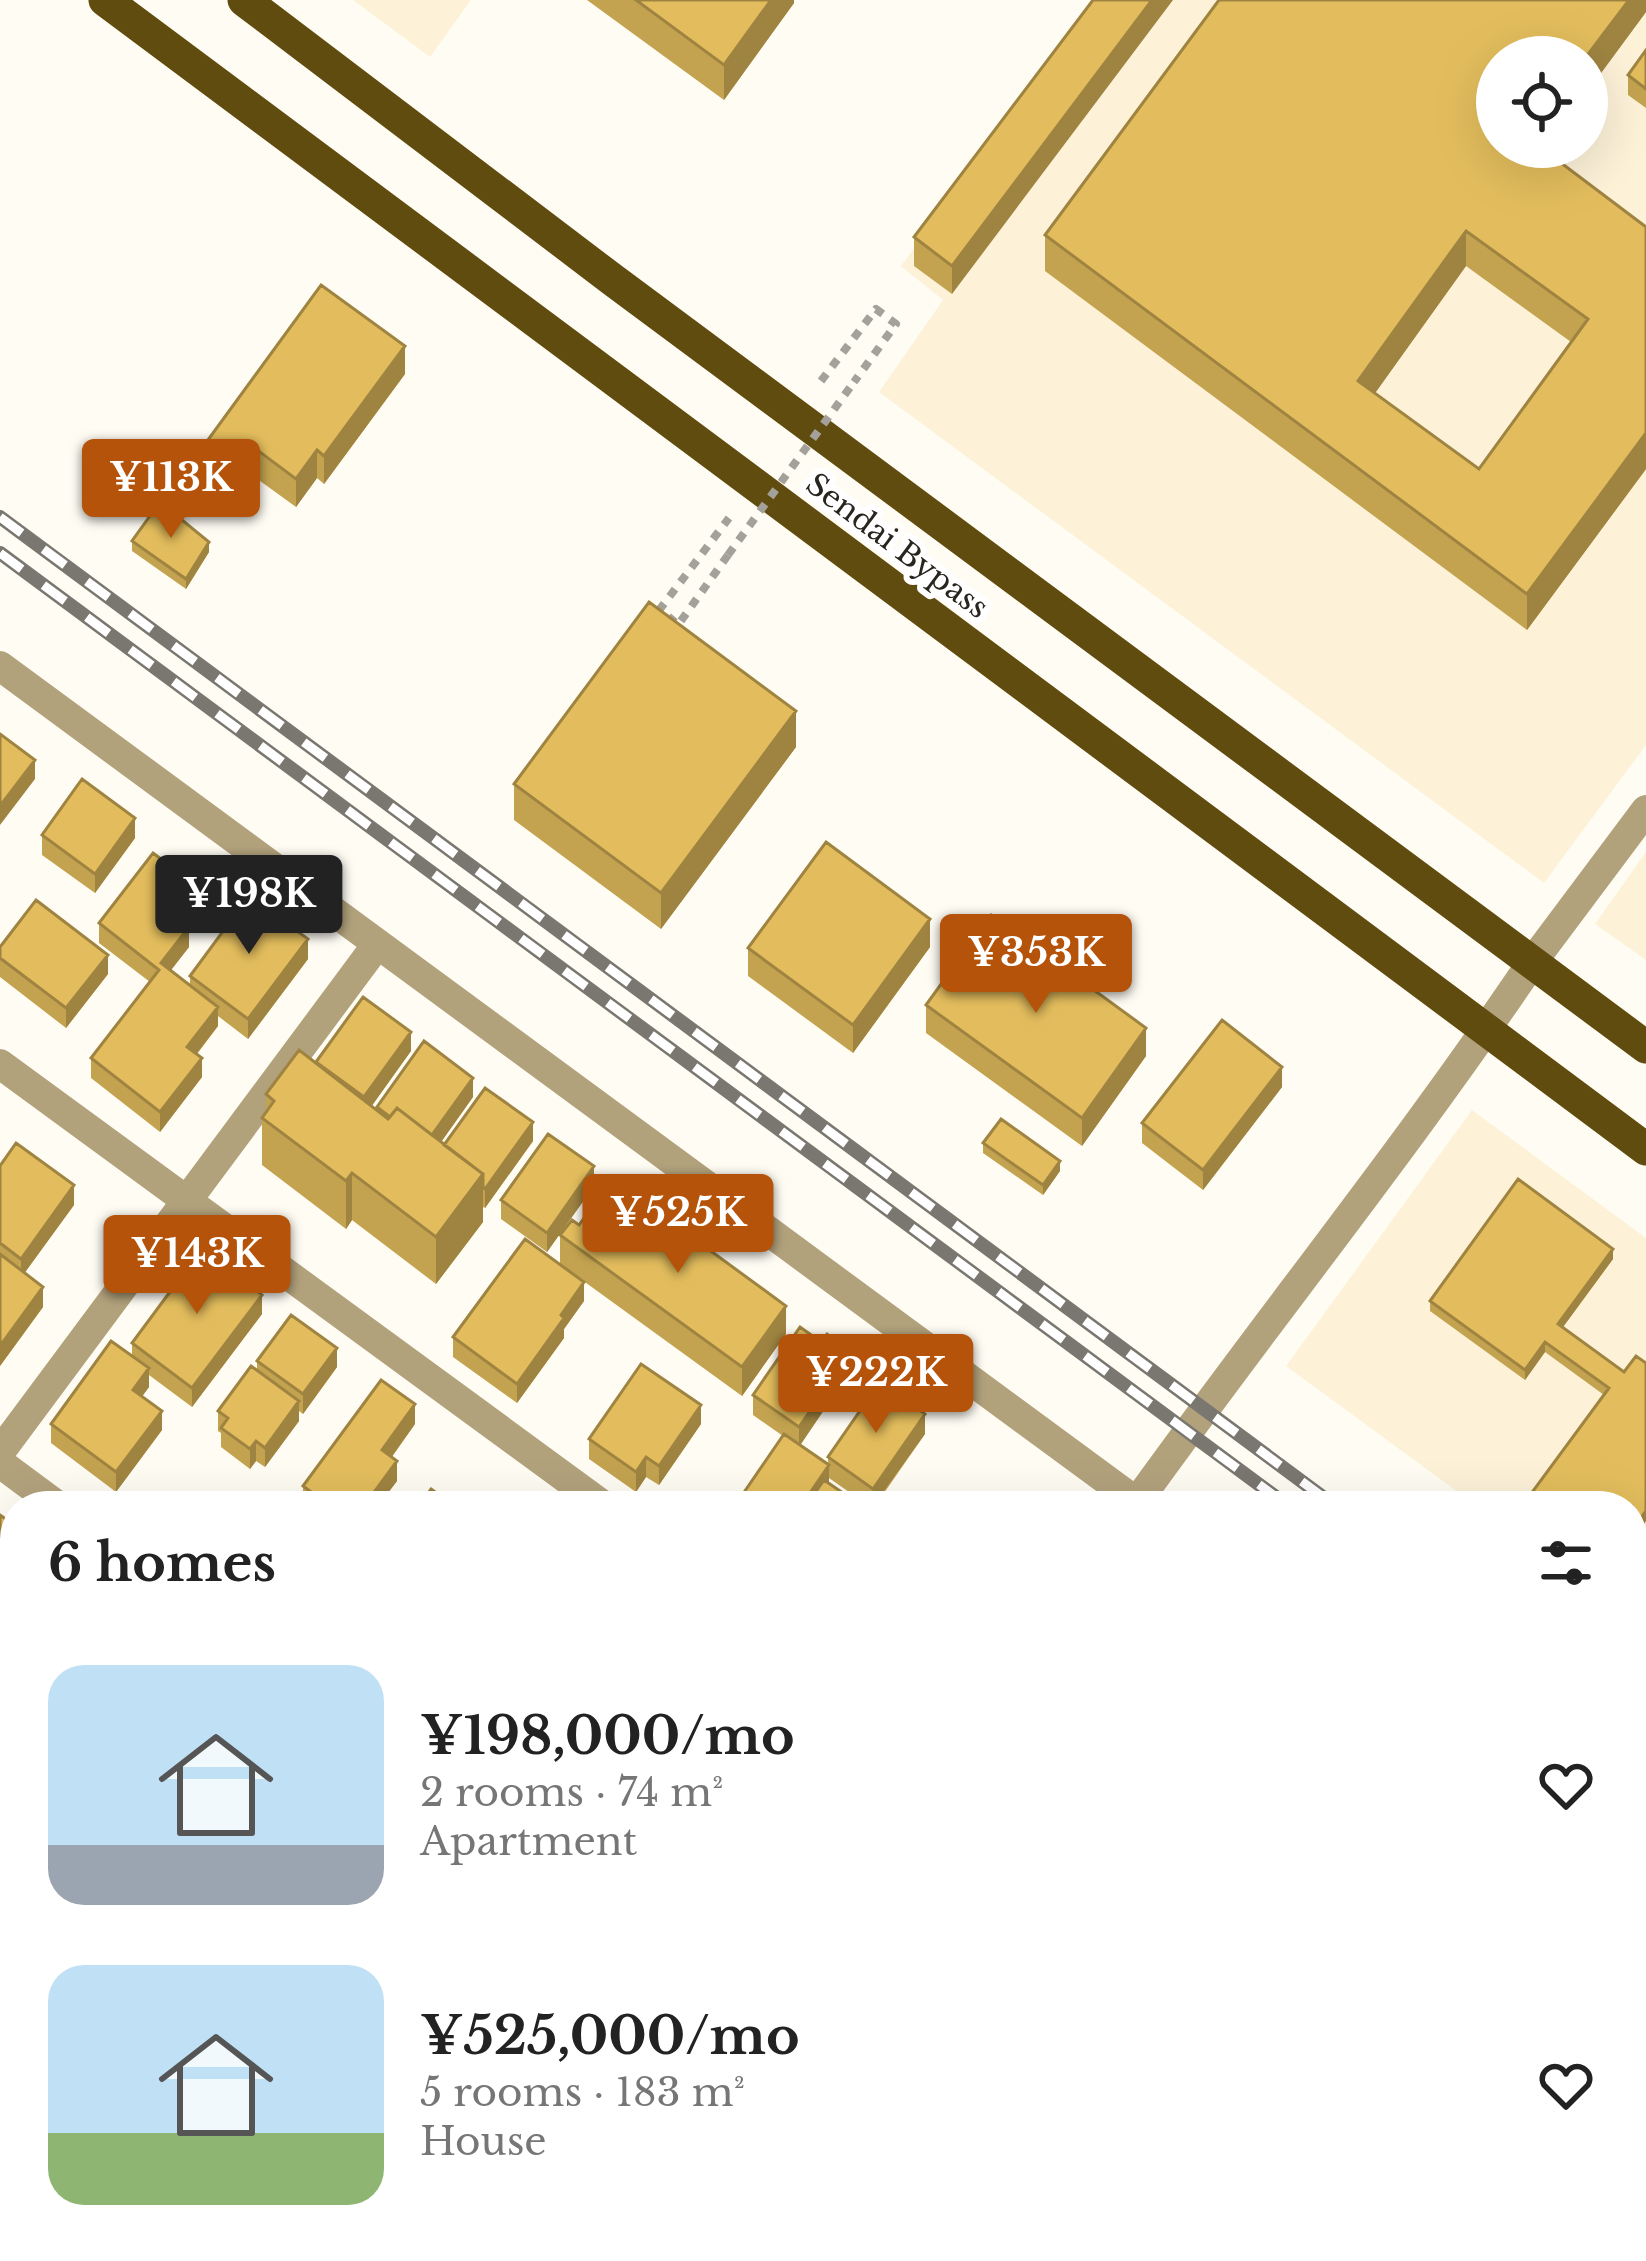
<!DOCTYPE html>
<html lang="en">
<head>
<meta charset="utf-8">
<style>
  body { margin:0; font-family:"Libre Baskerville",serif; background:#f6f6f6; color:#222; height:100vh; display:flex; flex-direction:column; font-size:45px; white-space:nowrap }
  * { box-sizing:border-box; margin:0 }
  p { font-size:39px; color:#767676 }
  .icon { flex:none; width:66px; height:66px; fill:none; stroke:currentColor; stroke-width:2; stroke-linecap:round; stroke-linejoin:round }
  .map { position:relative; flex:1; overflow:hidden }
  .details { position:absolute; left:0px; top:1491px; width:1647px; height:771px; display:flex; flex-direction:column; background:#fff; border-radius:48px 48px 0 0; box-shadow:0 12px 48px #0002 }
  .details>* { flex:none }
  .fabs { position:absolute; left:1476px; top:36px; display:grid; gap:24px }
  .fabs a { display:grid; place-items:center; width:132px; height:132px; border-radius:50%; background:#fff; box-shadow:0 12px 48px #0002; font-size:60px }
  .price { position:absolute; translate:-50% -102px; padding:0 27px; border-radius:12px; background:#b45309; color:#fff; font-size:39px; line-height:78px; filter:drop-shadow(0 3px 6px #0008) }
  .price::after { content:''; position:absolute; left:50%; top:72px; width:36px; height:27px; margin-left:-18px; background:inherit; clip-path:polygon(0 0,100% 0,50% 100%) }
  .price.on { background:#222; color:#fff }
  ul { padding:0; list-style:none }
  li { display:flex; align-items:center; gap:36px; height:300px; padding:0 48px }
  li span { display:grid; place-items:center; flex:none; width:336px; height:240px; border-radius:36px; color:#555 }
  li>.icon { margin-inline-start:auto }
  span .icon { width:144px; height:144px; fill:#fffc; stroke-width:1 }
  li b { font-size:51px }
  h2 { display:flex; justify-content:space-between; align-items:center; height:144px; padding:0 48px; font-size:51px }
  .map>svg:first-child { display:block }
</style>
</head>
<body>
<div class="map">
<svg width="1646" height="2261" viewBox="0 0 1646 2261">
  <rect width="100%" height="100%" fill="#fffcf4"/>
  <path fill="#fdf2d8" fill-rule="evenodd" d="M 353,0 L 471,0 L 430,57 Z
    M 1100,0 L 1646,0 L 1646,745 L 1544,883 L 879,392 L 943,300 L 901,266 ZM 1497,57 L 1587,57 L 1587,147 L 1497,147 Z
    M 1646,852 L 1646,960 L 1595,924 Z
    M 1472,1110 L 1646,1238 L 1646,1534 L 1632,1553 L 1632,1506 L 1477,1506 L 1286,1366 Z"/>
  <g fill="none" stroke-linecap="round" stroke-linejoin="round">
    <path stroke="#a4a19a" stroke-width="8" stroke-dasharray="9 9" stroke-linecap="butt" d="M 821,381 L 876,309 L 896,324 L 854,382
      M 728,555 L 678,625 L 660,609 L 729,518
      M 1632,1795 L 1646,1805"/>
    <path stroke="#b2a27c" stroke-width="24" d="M 1632,2114 L 1646,2097"/>
    <path stroke="#b2a27c" stroke-width="30" d="M 0,666 L 1142,1506
      M 1533,961 L 1646,810
      M 0,1064 L 604,1506
      M 0,1452 L 376,946
      M 0,1463 L 58,1506
      M 0,1832 L 15,1843
      M 1632,1864 L 1646,1874
      M 0,2161 L 15,2169
      M 159,2247 L 185,2261
      M 1060,2247 L 1079,2261"/>
    <path stroke="#b2a27c" stroke-width="30" d="M 1134,1506 C 1265,1323 1407,1148 1533,961
      M 1622,2247 L 1641,2261
      M 579,2261 L 589,2247"/>
    <path stroke="#614c10" stroke-width="33" d="M 105,0 L 1646,1149
      M 244,0 L 613,280 L 1646,1047"/>
    <defs>
      <path id="rail" d="M 0,517 L 1335,1506
        M 0,553 L 1288,1506
        M 1632,1730 L 1646,1741
        M 1632,1760 L 1646,1770"/>
    </defs>
    <use href="#rail" stroke="#7a7770" stroke-width="14"/>
    <use href="#rail" stroke="#fff" stroke-width="9" stroke-dasharray="27" stroke-linecap="butt"/>
    <path stroke="#a4a19a" stroke-width="8" stroke-dasharray="9 9" stroke-linecap="butt" d="M 728,555 L 854,382"/>
  </g>
  <path fill="#c3a350" fill-rule="evenodd" d="M 587,0 L 794,0 L 794,3 L 724,100 Z
    M 1093,0 L 952,294 L 914,266 L 914,237 Z
    M 1646,12 L 1587,92 L 1587,57 L 1497,147 L 1546,147 L 1544,150 L 1646,227 L 1646,469 L 1527,630 L 1045,271 L 1045,235 ZM 1466,266 L 1571,342 L 1479,469 L 1375,393 Z
    M 1646,50 L 1646,108 L 1628,95 L 1628,75 Z
    M 405,374 L 324,484 L 317,478 L 296,507 L 256,478 L 241,499 L 205,472 L 205,444 Z
    M 132,541 L 209,552 L 186,589 L 132,551 Z
    M 796,747 L 661,929 L 514,820 L 514,784 Z
    M 42,835 L 135,838 L 95,893 L 42,855 Z
    M 210,900 L 188,927 L 189,947 L 171,970 L 190,985 L 190,976 L 308,959 L 248,1039 L 218,1016 L 218,1026 L 197,1054 L 202,1077 L 160,1132 L 91,1078 L 91,1058 L 150,982 L 99,943 L 99,923 Z
    M 0,947 L 108,974 L 66,1028 L 0,977 Z
    M 930,947 L 853,1053 L 748,976 L 748,948 Z
    M 926,1005 L 1146,1056 L 1082,1146 L 926,1033 Z
    M 411,1051 L 371,1106 L 377,1110 L 377,1107 L 473,1097 L 441,1142 L 444,1145 L 533,1141 L 485,1208 L 483,1207 L 483,1222 L 436,1284 L 352,1220 L 346,1229 L 262,1165 L 262,1118 L 266,1112 L 266,1094 L 316,1063 Z
    M 1282,1087 L 1203,1190 L 1142,1143 L 1142,1123 Z
    M 983,1143 L 1060,1171 L 1043,1195 L 983,1153 Z
    M 0,1166 L 74,1205 L 24,1273 L 43,1307 L 0,1366 Z
    M 594,1186 L 547,1252 L 501,1219 L 501,1200 Z
    M 625,1215 L 786,1334 L 742,1396 L 560,1264 L 560,1235 L 579,1225 Z
    M 1613,1259 L 1562,1328 L 1624,1372 L 1646,1363 L 1646,1521 L 1632,1540 L 1604,1395 L 1545,1352 L 1525,1380 L 1430,1311 L 1430,1301 Z
    M 175,1273 L 262,1314 L 192,1407 L 149,1375 L 149,1387 L 142,1396 L 162,1430 L 116,1492 L 51,1443 L 51,1424 L 132,1356 L 132,1343 L 175,1286 Z
    M 584,1301 L 564,1329 L 564,1338 L 517,1403 L 453,1357 L 453,1337 Z
    M 257,1361 L 337,1367 L 303,1414 L 299,1411 L 299,1421 L 265,1467 L 256,1461 L 250,1469 L 221,1447 L 221,1433 L 218,1431 L 218,1411 L 257,1371 Z
    M 851,1370 L 800,1445 L 828,1464 L 828,1457 L 925,1434 L 875,1506 L 869,1506 L 829,1478 L 829,1484 L 862,1506 L 736,1506 L 783,1436 L 753,1415 L 753,1395 Z
    M 415,1424 L 392,1457 L 397,1481 L 378,1506 L 303,1505 L 303,1486 Z
    M 701,1424 L 659,1485 L 646,1477 L 636,1492 L 589,1459 L 589,1439 Z
    M 1646,1597 L 1646,1637 L 1641,1632 L 1641,1604 Z
    M 246,2247 L 339,2247 L 339,2260 L 251,2261 L 246,2257 Z
    M 432,2247 L 466,2247 L 457,2261 L 452,2261 Z
    M 744,2247 L 855,2247 L 844,2261 L 734,2261 Z
    M 1140,2247 L 1160,2247 L 1153,2257 Z
    M 1254,2247 L 1330,2247 L 1254,2261 Z
    M 1377,2247 L 1515,2247 L 1515,2256 L 1512,2261 L 1383,2261 L 1383,2251 Z
    M 891,2250 L 1006,2261 L 891,2261 Z"/>
  <path fill="#9f8441" d="M 771,0 L 794,0 L 794,3 L 724,100 L 724,65 Z
    M 1152,0 L 1173,0 L 952,294 L 952,266 Z
    M 1629,0 L 1646,0 L 1646,12 L 1587,92 L 1587,57 Z
    M 1466,231 L 1466,266 L 1358,417 L 1358,381 Z
    M 405,346 L 405,374 L 324,484 L 324,456 Z
    M 1646,433 L 1646,469 L 1527,630 L 1527,594 Z
    M 256,449 L 256,478 L 241,499 L 241,470 Z
    M 317,450 L 317,478 L 296,507 L 296,479 Z
    M 209,542 L 209,552 L 186,589 L 186,579 Z
    M 796,711 L 796,747 L 661,929 L 661,893 Z
    M 35,760 L 35,779 L 0,825 L 0,806 Z
    M 135,818 L 135,838 L 95,893 L 95,874 Z
    M 210,880 L 210,900 L 179,940 L 179,920 Z
    M 930,919 L 930,947 L 853,1053 L 853,1025 Z
    M 189,927 L 189,947 L 161,983 L 161,963 Z
    M 308,939 L 308,959 L 248,1039 L 248,1019 Z
    M 108,955 L 108,974 L 66,1028 L 66,1008 Z
    M 218,1007 L 218,1026 L 187,1066 L 187,1047 Z
    M 1146,1028 L 1146,1056 L 1082,1146 L 1082,1118 Z
    M 411,1032 L 411,1051 L 364,1117 L 364,1097 Z
    M 202,1058 L 202,1077 L 160,1132 L 160,1112 Z
    M 1282,1067 L 1282,1087 L 1203,1190 L 1203,1170 Z
    M 473,1078 L 473,1097 L 427,1162 L 427,1143 Z
    M 533,1122 L 533,1141 L 485,1208 L 485,1189 Z
    M 1060,1161 L 1060,1171 L 1043,1195 L 1043,1185 Z
    M 594,1166 L 594,1186 L 547,1252 L 547,1233 Z
    M 352,1173 L 352,1220 L 346,1229 L 346,1181 Z
    M 483,1174 L 483,1222 L 436,1284 L 436,1237 Z
    M 74,1185 L 74,1205 L 21,1278 L 21,1259 Z
    M 1613,1249 L 1613,1259 L 1558,1334 L 1558,1324 Z
    M 584,1282 L 584,1301 L 564,1329 L 564,1338 L 517,1403 L 517,1384 Z
    M 43,1287 L 43,1307 L 0,1366 L 0,1346 Z
    M 262,1295 L 262,1314 L 192,1407 L 192,1388 Z
    M 786,1306 L 786,1334 L 742,1396 L 742,1367 Z
    M 1545,1342 L 1545,1352 L 1525,1380 L 1525,1370 Z
    M 337,1348 L 337,1367 L 303,1414 L 303,1394 Z
    M 851,1351 L 851,1370 L 799,1447 L 799,1427 Z
    M 149,1368 L 149,1387 L 133,1409 L 133,1390 Z
    M 299,1401 L 299,1421 L 265,1467 L 265,1448 Z
    M 415,1404 L 415,1424 L 382,1470 L 382,1450 Z
    M 701,1405 L 701,1424 L 659,1485 L 659,1466 Z
    M 162,1411 L 162,1430 L 116,1492 L 116,1472 Z
    M 925,1414 L 925,1434 L 873,1506 L 873,1489 Z
    M 256,1441 L 256,1461 L 250,1469 L 250,1449 Z
    M 646,1457 L 646,1477 L 636,1492 L 636,1472 Z
    M 397,1461 L 397,1481 L 378,1506 L 364,1506 Z
    M 829,1465 L 829,1485 L 815,1506 L 801,1506 Z
    M 1646,1511 L 1646,1521 L 1632,1540 L 1632,1530 Z
    M 15,1600 L 15,1619 L 0,1639 L 0,1619 Z
    M 15,1756 L 15,1776 L 1,1794 L 1,1775 Z
    M 15,1955 L 15,1975 L 2,1993 L 2,1973 Z
    M 15,2076 L 15,2095 L 0,2116 L 0,2096 Z
    M 334,2247 L 339,2247 L 339,2260 L 324,2261 Z
    M 455,2247 L 466,2247 L 457,2261 L 455,2261 Z
    M 840,2247 L 855,2247 L 844,2261 L 831,2261 Z
    M 1487,2247 L 1515,2247 L 1515,2256 L 1512,2261 L 1477,2261 Z
    M 1006,2249 L 1006,2261 L 997,2261 Z"/>
  <path fill="#e3bd5d" stroke="#9f8441" stroke-width="3" fill-rule="evenodd" d="M 636,0 L 771,0 L 724,65 Z
    M 1093,0 L 1152,0 L 952,266 L 914,237 Z
    M 1219,0 L 1629,0 L 1586,57 L 1497,57 L 1497,147 L 1540,147 L 1646,227 L 1646,433 L 1527,594 L 1045,235 ZM 1466,231 L 1588,319 L 1479,469 L 1358,381 Z
    M 1646,50 L 1646,89 L 1628,75 Z
    M 321,285 L 405,346 L 324,456 L 317,450 L 296,479 L 256,449 L 241,470 L 205,444 Z
    M 160,502 L 209,542 L 186,579 L 132,541 Z
    M 649,602 L 796,711 L 661,893 L 514,784 Z
    M 0,734 L 35,760 L 0,806 Z
    M 82,779 L 135,818 L 95,874 L 42,835 Z
    M 826,842 L 930,919 L 853,1025 L 748,948 Z
    M 153,853 L 173,868 L 181,858 L 210,880 L 179,920 L 189,927 L 161,963 L 218,1007 L 187,1047 L 202,1058 L 160,1112 L 91,1058 L 159,970 L 99,923 Z
    M 249,896 L 308,939 L 248,1019 L 190,976 Z
    M 36,900 L 108,955 L 66,1008 L 0,958 L 0,947 Z
    M 991,915 L 1146,1028 L 1082,1118 L 926,1005 Z
    M 363,997 L 411,1032 L 364,1097 L 316,1062 Z
    M 1222,1020 L 1282,1067 L 1203,1170 L 1142,1123 Z
    M 424,1041 L 473,1078 L 432,1135 L 397,1108 L 390,1117 L 377,1107 Z
    M 299,1050 L 388,1119 L 397,1108 L 483,1174 L 436,1237 L 352,1173 L 346,1181 L 262,1118 L 274,1101 L 266,1094 Z
    M 485,1088 L 533,1122 L 485,1189 L 483,1187 L 483,1174 L 444,1145 Z
    M 1001,1119 L 1060,1161 L 1043,1185 L 983,1143 Z
    M 548,1134 L 594,1166 L 547,1233 L 501,1200 Z
    M 16,1143 L 74,1185 L 21,1259 L 0,1243 L 0,1166 Z
    M 1518,1179 L 1613,1249 L 1558,1324 L 1624,1372 L 1636,1356 L 1646,1363 L 1646,1511 L 1632,1530 L 1632,1506 L 1522,1506 L 1609,1388 L 1545,1342 L 1525,1370 L 1430,1301 Z
    M 599,1197 L 625,1215 L 637,1197 L 786,1306 L 742,1367 L 560,1235 L 572,1220 L 579,1225 Z
    M 525,1239 L 584,1282 L 561,1315 L 564,1318 L 517,1384 L 453,1337 Z
    M 196,1245 L 262,1295 L 192,1388 L 132,1343 L 181,1277 L 175,1273 Z
    M 0,1254 L 43,1287 L 0,1346 Z
    M 291,1315 L 337,1348 L 303,1394 L 257,1361 Z
    M 800,1327 L 821,1342 L 827,1334 L 851,1351 L 799,1427 L 753,1395 Z
    M 111,1341 L 149,1368 L 133,1390 L 162,1411 L 116,1472 L 51,1424 Z
    M 641,1364 L 701,1405 L 659,1466 L 646,1457 L 636,1472 L 589,1439 Z
    M 251,1366 L 299,1401 L 265,1448 L 256,1441 L 250,1449 L 221,1428 L 228,1418 L 218,1411 Z
    M 381,1380 L 415,1404 L 382,1450 L 397,1461 L 364,1506 L 330,1506 L 303,1486 Z
    M 880,1382 L 925,1414 L 873,1489 L 828,1457 Z
    M 784,1434 L 829,1465 L 801,1506 L 739,1506 L 736,1504 Z
    M 824,1480 L 862,1506 L 806,1506 Z
    M 431,1489 L 455,1506 L 419,1506 Z
    M 0,1515 L 15,1526 L 15,1600 L 0,1619 Z
    M 13,1668 L 15,1670 L 15,1756 L 1,1775 L 0,1685 Z
    M 0,1886 L 15,1897 L 15,1906 L 11,1912 L 15,1914 L 15,1955 L 2,1973 L 0,1972 Z
    M 0,2008 L 15,2019 L 15,2076 L 0,2096 Z
    M 258,2247 L 334,2247 L 324,2261 L 304,2261 L 297,2255 L 292,2261 L 277,2261 Z
    M 379,2247 L 412,2247 L 432,2261 L 369,2261 Z
    M 744,2247 L 789,2247 L 807,2261 L 734,2261 Z
    M 812,2247 L 840,2247 L 831,2260 Z
    M 893,2247 L 1004,2247 L 1006,2249 L 997,2261 L 904,2261 L 891,2250 Z
    M 1264,2247 L 1330,2247 L 1349,2261 L 1254,2261 Z
    M 1421,2247 L 1487,2247 L 1477,2261 L 1411,2261 Z"/>
  <g text-anchor="middle" stroke-width="12" stroke-linejoin="round" paint-order="stroke">
    <g font-size="30" fill="#28251e" stroke="#fff">
      <text transform="translate(897 546) rotate(37)" y="10">Sendai Bypass</text>
    </g>
  </g>
</svg>
<div class="fabs">
<a><svg class="icon" aria-label="locate" viewBox="0 0 24 24"><circle cx="12" cy="12" r="6"/><path d="M12 2v4M12 18v4M2 12h4M18 12h4"/></svg></a>
</div>
<b class="price" style="left:171px;top:541px">¥113K</b>
<b class="price on" style="left:249px;top:957px">¥198K</b>
<b class="price" style="left:1036px;top:1016px">¥353K</b>
<b class="price" style="left:678px;top:1276px">¥525K</b>
<b class="price" style="left:197px;top:1317px">¥143K</b>
<b class="price" style="left:876px;top:1436px">¥222K</b>
<section class="details">
<h2>6 homes<svg class="icon" aria-label="filters" viewBox="0 0 24 24"><path d="M4 7h16M4 17h16"/><circle cx="9" cy="7" r="2"/><circle cx="15" cy="17" r="2"/></svg></h2>
<ul>
<li><span style="background:linear-gradient(#bfe0f5 75%,#9aa5b1 0)"><svg class="icon" aria-label="home" viewBox="0 0 24 24"><path d="M3 11l9-7 9 7M6 9v11h12V9"/></svg></span><div><b>¥198,000/mo</b><p>2 rooms · 74 m²</p><p>Apartment</p></div><svg class="icon" aria-label="heart" viewBox="0 0 24 24"><path d="M12 20l-8-8c-3-5 5-10 8-4 3-6 11-1 8 4z"/></svg></li>
<li><span style="background:linear-gradient(#bfe0f5 70%,#8fb573 0)"><svg class="icon" aria-label="home" viewBox="0 0 24 24"><path d="M3 11l9-7 9 7M6 9v11h12V9"/></svg></span><div><b>¥525,000/mo</b><p>5 rooms · 183 m²</p><p>House</p></div><svg class="icon" aria-label="heart" viewBox="0 0 24 24"><path d="M12 20l-8-8c-3-5 5-10 8-4 3-6 11-1 8 4z"/></svg></li>
</ul>
</section>
</div>
</body>
</html>
